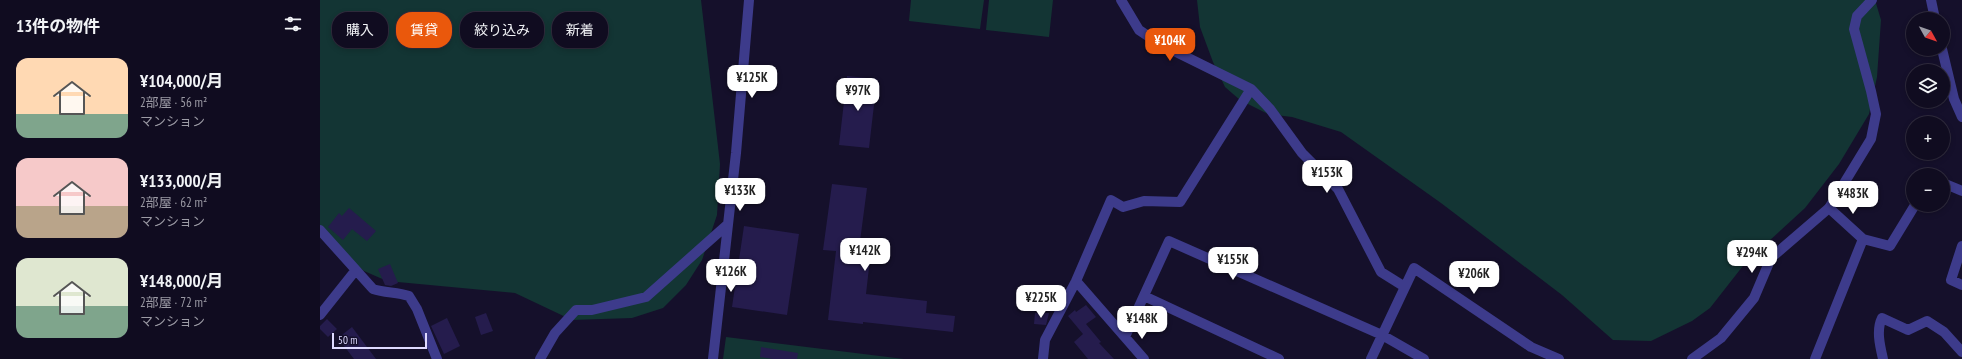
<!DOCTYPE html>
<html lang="ja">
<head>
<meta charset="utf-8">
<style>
  body { margin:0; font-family:"PT Sans Narrow","Noto Sans JP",sans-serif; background:#1e1a2d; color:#f1f3f6; height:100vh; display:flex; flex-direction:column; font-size:15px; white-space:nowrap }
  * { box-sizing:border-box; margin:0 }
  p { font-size:13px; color:#9c9ba5 }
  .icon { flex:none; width:22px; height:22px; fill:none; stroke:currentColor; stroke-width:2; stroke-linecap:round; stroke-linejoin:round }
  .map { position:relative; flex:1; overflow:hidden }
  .details { display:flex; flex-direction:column; background:#100c20; width:320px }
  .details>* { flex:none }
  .guide { position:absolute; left:12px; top:12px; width:380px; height:36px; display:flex; gap:8px }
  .needle { width:26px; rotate:130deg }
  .buttons { position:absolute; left:1586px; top:12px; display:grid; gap:8px }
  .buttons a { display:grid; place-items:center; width:44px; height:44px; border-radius:50%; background:#100c20; box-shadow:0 2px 6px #0003,0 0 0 1px #302c3e; font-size:20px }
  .scale { position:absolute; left:12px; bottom:10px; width:95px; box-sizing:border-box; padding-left:4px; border:2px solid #dedaff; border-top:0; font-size:11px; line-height:14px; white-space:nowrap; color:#dedaff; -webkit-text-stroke:3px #15102b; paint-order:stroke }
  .price { position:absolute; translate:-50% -34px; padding:0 9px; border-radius:8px; background:#fff; color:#222; font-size:13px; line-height:26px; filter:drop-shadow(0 1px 2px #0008) }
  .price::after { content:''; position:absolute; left:50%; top:24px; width:12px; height:9px; margin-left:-6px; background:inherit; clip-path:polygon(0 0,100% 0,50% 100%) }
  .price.selected { background:#ea580c; color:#fff }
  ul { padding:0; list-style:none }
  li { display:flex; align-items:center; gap:12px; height:100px; padding:0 16px }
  li span { display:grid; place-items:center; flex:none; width:112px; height:80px; border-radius:12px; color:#555 }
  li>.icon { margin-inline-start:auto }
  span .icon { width:48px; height:48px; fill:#fffc; stroke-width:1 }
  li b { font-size:17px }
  h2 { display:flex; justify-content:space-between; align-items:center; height:48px; padding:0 16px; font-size:17px }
  .tag { padding:0 14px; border-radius:16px; background:#100c20; box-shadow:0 2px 6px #0003,0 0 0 1px #302c3e; font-size:14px; line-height:36px }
  .tag.selected { background:#ea580c; color:#fff }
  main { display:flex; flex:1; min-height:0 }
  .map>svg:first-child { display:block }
</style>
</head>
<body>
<main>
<section class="details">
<h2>13件の物件<svg class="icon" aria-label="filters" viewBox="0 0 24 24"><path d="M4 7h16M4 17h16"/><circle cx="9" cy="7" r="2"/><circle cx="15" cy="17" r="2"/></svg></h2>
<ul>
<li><span style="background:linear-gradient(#ffd9b3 70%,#7fa58c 0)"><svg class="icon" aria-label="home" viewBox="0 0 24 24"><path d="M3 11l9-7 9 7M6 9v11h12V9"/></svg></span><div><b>¥104,000/月</b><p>2部屋 · 56 m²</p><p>マンション</p></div></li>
<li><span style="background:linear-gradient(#f6c9c9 60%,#b9a48a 0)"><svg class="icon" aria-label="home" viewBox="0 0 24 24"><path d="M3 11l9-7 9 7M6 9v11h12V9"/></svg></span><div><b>¥133,000/月</b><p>2部屋 · 62 m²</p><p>マンション</p></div></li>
<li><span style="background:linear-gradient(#dfe7d0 60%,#7fa58c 0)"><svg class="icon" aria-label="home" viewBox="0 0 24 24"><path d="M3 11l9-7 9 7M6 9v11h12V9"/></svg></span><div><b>¥148,000/月</b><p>2部屋 · 72 m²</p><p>マンション</p></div></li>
</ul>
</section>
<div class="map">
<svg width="1642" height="359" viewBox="0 0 1642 359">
  <rect width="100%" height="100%" fill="#15102b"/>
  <path fill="#133534" d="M 0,0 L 381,0 L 400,164 L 397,215 L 382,260 L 366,285 L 343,308 L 312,318 L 252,320 L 195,293 L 67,281 L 44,271 L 0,234 Z
    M 591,0 L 664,0 L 660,29 L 589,21 Z
    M 669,0 L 733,0 L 729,37 L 666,30 Z
    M 877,0 L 1555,0 L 1561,20 L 1557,77 L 1549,114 L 1519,164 L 1485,208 L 1426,262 L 1390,308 L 1372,321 L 1331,341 L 1293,340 L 1242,295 L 1121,203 L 1021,132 L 972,117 L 948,114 L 920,100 L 905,87 L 893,62 L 880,27 Z
    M 406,337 L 584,359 L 403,359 Z"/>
  <path fill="#251c4d" d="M 527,76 L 557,79 L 549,148 L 519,145 Z
    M 512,184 L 547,188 L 539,249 L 551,250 L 546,294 L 607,301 L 606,313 L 635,316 L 633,332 L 543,322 L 543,324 L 508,320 L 516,251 L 503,250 Z
    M 29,208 L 56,231 L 47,241 L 32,229 L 23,240 L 8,227 L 19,213 L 22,216 Z
    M 424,226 L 479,234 L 467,315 L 412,307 Z
    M 70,264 L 78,283 L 71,286 L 65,285 L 58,269 Z
    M 766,305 L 776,317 L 766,324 L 781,342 L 779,343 L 794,359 L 768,359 L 754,342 L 763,334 L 748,316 L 755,310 L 756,312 Z
    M 166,313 L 173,331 L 161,335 L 155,317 Z
    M 715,313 L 729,313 L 726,325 L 714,324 Z
    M 127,318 L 140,346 L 124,354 L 111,326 Z
    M 7,319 L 17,329 L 8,337 L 0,329 L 0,326 Z
    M 32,327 L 56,359 L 34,359 L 18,338 Z
    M 441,347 L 478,353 L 477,359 L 453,359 L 440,357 Z"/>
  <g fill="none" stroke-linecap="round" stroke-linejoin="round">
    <path stroke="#3d3b8b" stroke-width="10" d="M 801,0 L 819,30 L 840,44 L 931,89 L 950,109 L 982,153 L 1018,189 L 1061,272 L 1085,287
      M 1623,183 L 1642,191
      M 1509,208 L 1543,239 L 1570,246 L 1595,205
      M 0,230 L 53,289 C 65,293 77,292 89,296 L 97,309 L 117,359
      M 1642,246 L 1631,280 L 1642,285
      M 756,281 L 824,359
      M 824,296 L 959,359
      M 0,315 L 35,271
      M 805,337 L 849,241 L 1062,335 L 1104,359
      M 220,359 L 235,333 L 256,310 L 272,310 L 326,297 L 407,225
      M 393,359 L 416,153 L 429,0
      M 723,359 L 725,340 L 756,281 L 791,200 L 803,207 L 824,201 L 860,202 L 931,89
      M 1051,359 L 1094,268 L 1211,347 L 1239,359
      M 1495,359 L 1543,239
      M 1563,359 C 1560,346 1556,330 1562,318 L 1588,330 L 1607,321 L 1624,332 L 1642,352"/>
    <path stroke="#3d3b8b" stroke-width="10" d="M 1611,0 L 1615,19
      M 1622,49 L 1634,99 L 1642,117
      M 1372,359 L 1401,338 L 1434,298 L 1451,258 L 1509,208 L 1551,139 L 1556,114 L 1551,91 L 1534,29 L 1537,16 L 1552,0"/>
  </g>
</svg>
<div class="buttons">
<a><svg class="needle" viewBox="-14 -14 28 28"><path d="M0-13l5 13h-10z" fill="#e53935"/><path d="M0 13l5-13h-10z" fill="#9c9ba5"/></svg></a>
<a><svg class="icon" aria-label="layers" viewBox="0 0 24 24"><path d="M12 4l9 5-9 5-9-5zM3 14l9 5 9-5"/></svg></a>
<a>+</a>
<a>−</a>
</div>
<div class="scale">50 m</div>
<b class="price selected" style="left:850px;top:62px">¥104K</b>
<b class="price" style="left:432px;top:99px">¥125K</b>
<b class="price" style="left:538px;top:112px">¥97K</b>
<b class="price" style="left:1007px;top:194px">¥153K</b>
<b class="price" style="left:420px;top:212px">¥133K</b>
<b class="price" style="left:1533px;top:215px">¥483K</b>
<b class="price" style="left:545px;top:272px">¥142K</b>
<b class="price" style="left:1432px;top:274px">¥294K</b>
<b class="price" style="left:913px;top:281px">¥155K</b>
<b class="price" style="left:411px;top:293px">¥126K</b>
<b class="price" style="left:1154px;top:295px">¥206K</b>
<b class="price" style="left:721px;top:319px">¥225K</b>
<b class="price" style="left:822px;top:340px">¥148K</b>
<div class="guide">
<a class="tag">購入</a>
<a class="tag selected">賃貸</a>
<a class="tag">絞り込み</a>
<a class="tag">新着</a>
</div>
</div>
</main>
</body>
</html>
